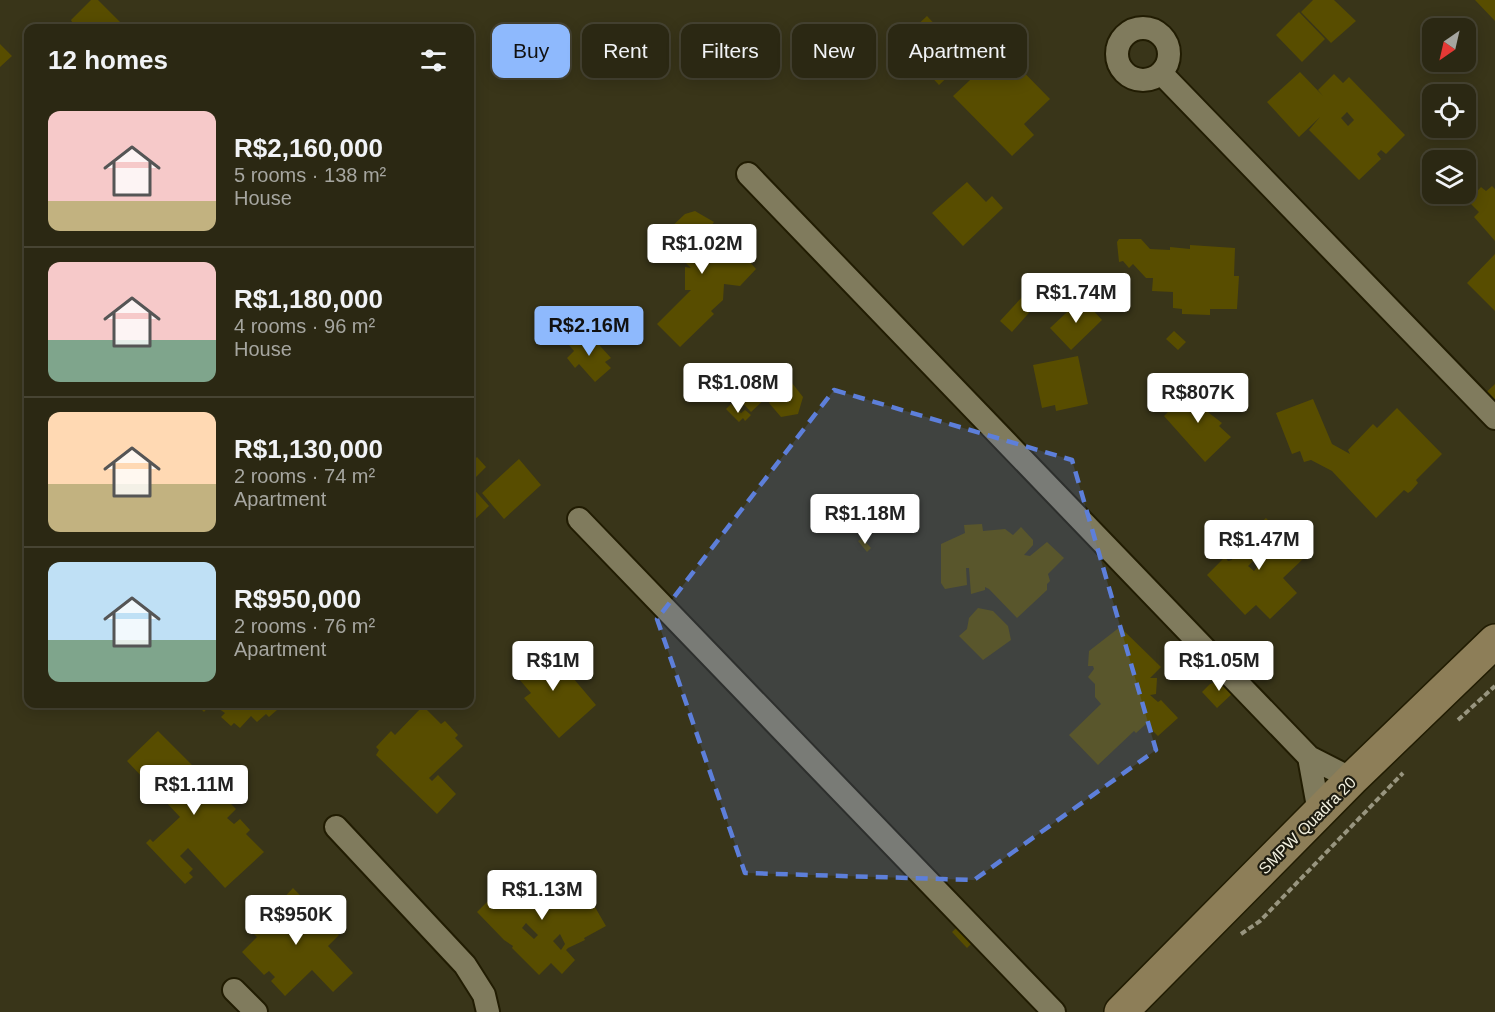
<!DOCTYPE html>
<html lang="en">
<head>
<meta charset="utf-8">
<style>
  body { margin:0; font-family:Arial,sans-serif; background:#33301c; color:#f1f3f6; height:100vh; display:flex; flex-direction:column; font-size:22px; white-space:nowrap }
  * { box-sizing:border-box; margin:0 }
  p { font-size:20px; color:#a6a6a0 }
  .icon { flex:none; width:33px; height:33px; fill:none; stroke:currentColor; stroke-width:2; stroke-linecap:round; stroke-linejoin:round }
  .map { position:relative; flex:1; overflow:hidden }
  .sheet { position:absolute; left:24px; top:24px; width:450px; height:684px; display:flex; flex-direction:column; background:#2b2813; border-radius:12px; box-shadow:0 3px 15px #0003,0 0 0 2px #474433 }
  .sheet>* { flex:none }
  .hud { position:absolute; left:492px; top:24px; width:570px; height:54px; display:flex; gap:12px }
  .needle { width:39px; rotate:214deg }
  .buttons { position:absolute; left:1422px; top:18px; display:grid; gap:12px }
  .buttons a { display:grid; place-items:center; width:54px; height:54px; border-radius:12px; background:#2b2813; box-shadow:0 3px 15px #0003,0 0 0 2px #474433; font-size:30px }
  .price { position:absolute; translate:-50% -51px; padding:0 14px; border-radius:6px; background:#fff; color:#222; font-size:20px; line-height:39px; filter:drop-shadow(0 2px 3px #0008) }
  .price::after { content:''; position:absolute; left:50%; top:36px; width:18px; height:14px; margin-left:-9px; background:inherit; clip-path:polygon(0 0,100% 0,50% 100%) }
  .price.active { background:#8eb9fd; color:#111 }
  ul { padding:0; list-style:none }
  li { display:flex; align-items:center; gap:18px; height:150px; padding:0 24px }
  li+li { border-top:2px solid #474433 }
  li span { display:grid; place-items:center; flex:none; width:168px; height:120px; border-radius:12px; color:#555 }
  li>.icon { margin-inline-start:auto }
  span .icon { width:72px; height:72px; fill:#fffc; stroke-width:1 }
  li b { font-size:26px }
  h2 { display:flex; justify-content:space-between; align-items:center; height:72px; padding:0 24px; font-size:26px }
  .tag { padding:0 21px; border-radius:12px; background:#2b2813; box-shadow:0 3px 15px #0003,0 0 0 2px #474433; font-size:21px; line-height:54px }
  .tag.active { background:#8eb9fd; color:#111 }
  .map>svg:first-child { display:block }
</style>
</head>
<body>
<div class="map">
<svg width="1495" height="1012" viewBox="0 0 1495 1012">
  <rect width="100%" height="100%" fill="#393519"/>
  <path fill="#584d00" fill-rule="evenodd" d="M 91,0 L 98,0 L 126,28 L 66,28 L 72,22 L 71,20 Z
    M 1313,0 L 1334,0 L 1356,21 L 1331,43 L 1301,12 Z
    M 1475,0 L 1495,0 L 1495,21 Z
    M 1299,12 L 1325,39 L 1302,62 L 1276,35 Z
    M 927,16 L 967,59 L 939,85 L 899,42 Z
    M 0,44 L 12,56 L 0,67 Z
    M 1002,50 L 1050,99 L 1024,124 L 1034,135 L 1012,156 L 953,96 Z
    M 1300,72 L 1323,96 L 1318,90 L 1334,74 L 1343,83 L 1349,77 L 1405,135 L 1386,154 L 1381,150 L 1377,154 L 1381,159 L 1359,180 L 1309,130 L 1320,117 L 1299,137 L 1267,102 ZM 1347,112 L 1354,120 L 1348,126 L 1341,118 Z
    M 967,182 L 986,202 L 992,196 L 1003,208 L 963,246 L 932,213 Z
    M 1492,186 L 1495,189 L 1495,241 L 1474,217 L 1479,212 L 1468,201 L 1481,187 L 1486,191 Z
    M 695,211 L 714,222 L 708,230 L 719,241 L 726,235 L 756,269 L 740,286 L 724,284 L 723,300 L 711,311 L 714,314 L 680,347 L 657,324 L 691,290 L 685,290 L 685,267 L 691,268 L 673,250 L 675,236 L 669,229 L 685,214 Z
    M 1119,239 L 1141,239 L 1150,249 L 1170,250 L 1170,247 L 1190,249 L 1190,245 L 1235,248 L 1234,276 L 1239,276 L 1237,309 L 1210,309 L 1210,315 L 1182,314 L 1182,309 L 1173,308 L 1173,292 L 1152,291 L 1153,278 L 1146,278 L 1133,264 L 1129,268 L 1123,261 L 1119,262 L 1117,242 Z
    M 1495,254 L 1495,311 L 1467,283 Z
    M 1023,296 L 1035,306 L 1012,332 L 1000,321 Z
    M 1082,298 L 1102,320 L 1071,350 L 1050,328 Z
    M 1174,331 L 1186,342 L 1178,350 L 1166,339 Z
    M 578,335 L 585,343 L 592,337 L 611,358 L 605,362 L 611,368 L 595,382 L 579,364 L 575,368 L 567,358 L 574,351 L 568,344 Z
    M 1078,356 L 1088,404 L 1056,411 L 1055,405 L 1042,408 L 1033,365 Z
    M 756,377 L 771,393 L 751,412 L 736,396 Z
    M 792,383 L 803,397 L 798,414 L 781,417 L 769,403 L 775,388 Z
    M 1495,384 L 1495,411 L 1478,400 Z
    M 1195,385 L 1211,401 L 1204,409 L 1222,423 L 1219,426 L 1231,437 L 1205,462 L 1164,416 Z
    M 1313,399 L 1332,444 L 1350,454 L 1348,450 L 1373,424 L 1377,428 L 1397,408 L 1442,454 L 1416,480 L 1418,483 L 1411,491 L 1408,493 L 1404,490 L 1376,518 L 1332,471 L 1311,460 L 1304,462 L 1300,451 L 1292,454 L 1276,413 Z
    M 731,404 L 741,413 L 745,410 L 751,415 L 745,421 L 743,418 L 739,422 L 726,409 Z
    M 477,457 L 486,467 L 470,483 L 470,464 Z
    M 519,459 L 541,485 L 504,519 L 482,493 Z
    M 470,485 L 489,506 L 470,524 Z
    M 1266,518 L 1280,533 L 1287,536 L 1289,543 L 1304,558 L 1283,578 L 1297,593 L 1270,619 L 1256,605 L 1245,615 L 1207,575 L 1225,557 L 1228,561 L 1232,560 L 1233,555 L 1230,553 L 1235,545 ZM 1255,559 L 1260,564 L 1254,571 L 1248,566 Z
    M 982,524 L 983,531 L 1005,529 L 1013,535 L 1021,527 L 1033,540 L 1033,545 L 1024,555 L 1030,556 L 1047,542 L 1064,558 L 1048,574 L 1050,581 L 1047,584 L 1047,590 L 1017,618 L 989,589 L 985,587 L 985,590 L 971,594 L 969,568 L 966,568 L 967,585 L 945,589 L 941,583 L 941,544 L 965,533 L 964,525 Z
    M 862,538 L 871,548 L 867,552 L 858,541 Z
    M 978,608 L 993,611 L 1008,626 L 1011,640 L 983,660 L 959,636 L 967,629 L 969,618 Z
    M 1120,627 L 1161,667 L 1150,678 L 1157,678 L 1156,694 L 1150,695 L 1158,702 L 1161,700 L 1178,718 L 1158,736 L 1146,724 L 1136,733 L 1134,731 L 1098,765 L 1069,735 L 1101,704 L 1095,697 L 1095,684 L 1088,677 L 1094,669 L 1093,666 L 1088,666 L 1089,651 Z
    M 545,645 L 596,705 L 559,738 L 524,698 L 531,693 L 513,672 Z
    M 1241,645 L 1261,666 L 1249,679 L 1233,663 Z
    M 1224,679 L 1235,691 L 1217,708 L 1202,692 L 1210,684 Z
    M 196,704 L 211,704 L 204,712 Z
    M 212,704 L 277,704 L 274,707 L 277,710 L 269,717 L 266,714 L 257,722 L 251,716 L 240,728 L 234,723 L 231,726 L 221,717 L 225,713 Z
    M 423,706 L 441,724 L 445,721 L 458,735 L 455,738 L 463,746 L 429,778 L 432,781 L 438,775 L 456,794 L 437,814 L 376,755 L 379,750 L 376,747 L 391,731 L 395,735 Z
    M 158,731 L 236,809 L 227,818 L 234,824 L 240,819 L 250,830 L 246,834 L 264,852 L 225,888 L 188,848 L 180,856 L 193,869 L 189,873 L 193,877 L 185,884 L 146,843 L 150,839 L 153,842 L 180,817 L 127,761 Z
    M 518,871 L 544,898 L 547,896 L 546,894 L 578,878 L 606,926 L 584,938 L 585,940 L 568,948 L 566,950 L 575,960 L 562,974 L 551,963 L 539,975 L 512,948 L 513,946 L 504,940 L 477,912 ZM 526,923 L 538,935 L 534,939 L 522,928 ZM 560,934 L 565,944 L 561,950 L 553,941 Z
    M 293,888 L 339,935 L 328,946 L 353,973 L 333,992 L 312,970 L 285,996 L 271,981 L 275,977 L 269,971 L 264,975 L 242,952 L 257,937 L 252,932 Z
    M 968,917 L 983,932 L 967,948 L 952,932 Z"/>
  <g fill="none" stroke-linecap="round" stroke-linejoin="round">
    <defs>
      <path id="street" d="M1117 54a26 26 0 1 1 52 0a26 26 0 1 1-52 0Z
        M 1162,74 L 1495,418
        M 748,174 L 1309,757 L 1352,779
        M 579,519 L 1054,1012
        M 1309,757 L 1319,812
        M 336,827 L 465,965 L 484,995 L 488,1012
        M 234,990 L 256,1012"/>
      <path id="secondary" d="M 1121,1012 L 1352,779 L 1495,641"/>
    </defs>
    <use href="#street" stroke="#211c02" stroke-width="26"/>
    <use href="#secondary" stroke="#211c02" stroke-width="36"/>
    <path stroke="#98957f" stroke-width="4" stroke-dasharray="6 3" stroke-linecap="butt" d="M 1458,720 L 1495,686
      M 1241,934 L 1260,921 L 1403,773"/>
    <use href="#street" stroke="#807b5d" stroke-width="22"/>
    <use href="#secondary" stroke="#8d7e58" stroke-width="33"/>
  </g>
  <path fill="#5d7fda" fill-opacity="0.2" stroke="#5d7fda" stroke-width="4.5" stroke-dasharray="12 8" stroke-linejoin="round" d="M 834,390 L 1072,460 L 1156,750 L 974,880 L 745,873 L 657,619 Z"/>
  <g text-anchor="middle" stroke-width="4.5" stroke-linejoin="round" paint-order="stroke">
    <g font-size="16" fill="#f3f1e0" stroke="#1e1c10">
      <text transform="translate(1307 825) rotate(-45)" y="6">SMPW Quadra 20</text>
    </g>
  </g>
</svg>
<div class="buttons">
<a><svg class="needle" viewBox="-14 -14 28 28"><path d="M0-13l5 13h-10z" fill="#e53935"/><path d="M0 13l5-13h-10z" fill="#a6a6a0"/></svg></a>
<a><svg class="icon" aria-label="locate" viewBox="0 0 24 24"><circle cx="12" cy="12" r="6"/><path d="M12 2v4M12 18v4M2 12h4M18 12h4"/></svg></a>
<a><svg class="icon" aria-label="layers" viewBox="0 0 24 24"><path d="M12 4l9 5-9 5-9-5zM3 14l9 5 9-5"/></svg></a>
</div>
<b class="price" style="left:702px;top:275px">R$1.02M</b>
<b class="price" style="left:1076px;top:324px">R$1.74M</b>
<b class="price active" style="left:589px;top:357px">R$2.16M</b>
<b class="price" style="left:738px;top:414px">R$1.08M</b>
<b class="price" style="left:1198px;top:424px">R$807K</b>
<b class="price" style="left:865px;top:545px">R$1.18M</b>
<b class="price" style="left:1259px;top:571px">R$1.47M</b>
<b class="price" style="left:553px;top:692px">R$1M</b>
<b class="price" style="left:1219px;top:692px">R$1.05M</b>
<b class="price" style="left:194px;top:816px">R$1.11M</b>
<b class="price" style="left:542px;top:921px">R$1.13M</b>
<b class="price" style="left:296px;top:946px">R$950K</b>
<div class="hud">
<a class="tag active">Buy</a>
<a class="tag">Rent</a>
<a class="tag">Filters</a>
<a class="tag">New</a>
<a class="tag">Apartment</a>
</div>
<section class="sheet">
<h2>12 homes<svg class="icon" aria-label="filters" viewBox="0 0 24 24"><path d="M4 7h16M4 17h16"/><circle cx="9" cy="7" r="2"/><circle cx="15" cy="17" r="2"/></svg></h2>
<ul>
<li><span style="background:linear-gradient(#f6c9c9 75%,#c2b280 0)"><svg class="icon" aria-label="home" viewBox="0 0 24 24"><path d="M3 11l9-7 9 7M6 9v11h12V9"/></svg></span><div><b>R$2,160,000</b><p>5 rooms · 138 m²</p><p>House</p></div></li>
<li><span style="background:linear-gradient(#f6c9c9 65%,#7fa58c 0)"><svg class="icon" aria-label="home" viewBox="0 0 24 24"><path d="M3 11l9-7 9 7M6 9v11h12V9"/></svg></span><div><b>R$1,180,000</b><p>4 rooms · 96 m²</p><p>House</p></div></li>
<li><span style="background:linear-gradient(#ffd9b3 60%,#c2b280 0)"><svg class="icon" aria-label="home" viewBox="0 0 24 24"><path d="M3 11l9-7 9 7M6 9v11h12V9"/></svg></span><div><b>R$1,130,000</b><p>2 rooms · 74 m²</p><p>Apartment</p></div></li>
<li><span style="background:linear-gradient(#bfe0f5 65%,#7fa58c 0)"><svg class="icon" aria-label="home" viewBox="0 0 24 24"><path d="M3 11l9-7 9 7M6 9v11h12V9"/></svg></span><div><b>R$950,000</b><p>2 rooms · 76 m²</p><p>Apartment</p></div></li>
</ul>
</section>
</div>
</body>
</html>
